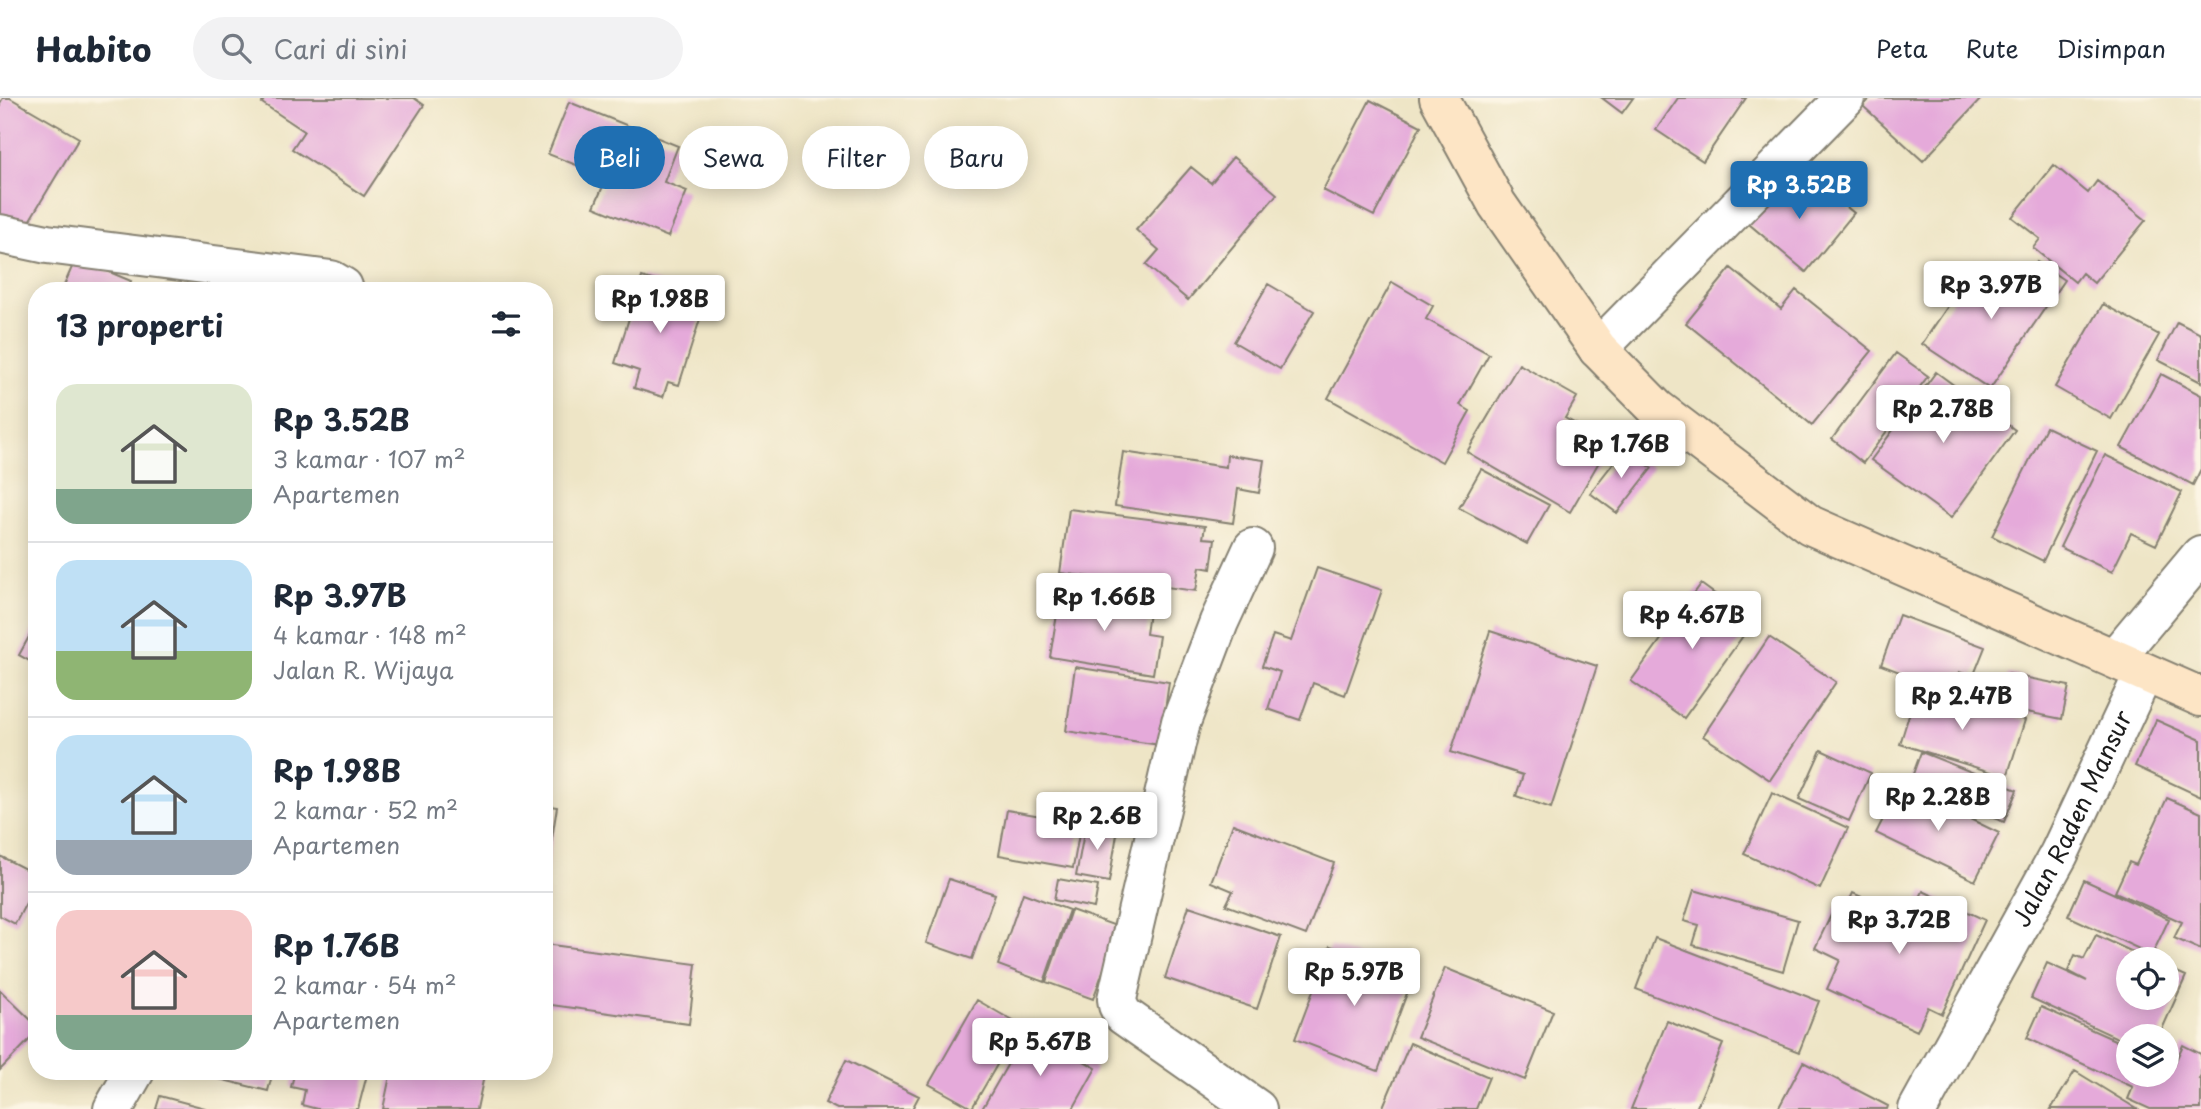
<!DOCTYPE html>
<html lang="id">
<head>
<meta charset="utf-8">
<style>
  body { margin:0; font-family:"Playpen Sans",sans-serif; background:#f2f2f3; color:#1f2937; height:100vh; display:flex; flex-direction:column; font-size:26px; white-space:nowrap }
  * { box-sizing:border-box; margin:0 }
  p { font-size:23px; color:#747a83 }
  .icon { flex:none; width:38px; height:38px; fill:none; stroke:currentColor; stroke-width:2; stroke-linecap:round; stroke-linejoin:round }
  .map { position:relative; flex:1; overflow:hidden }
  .side { position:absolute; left:28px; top:184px; width:525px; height:798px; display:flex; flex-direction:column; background:#fff; border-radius:28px; box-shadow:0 4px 18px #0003 }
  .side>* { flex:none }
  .banner { position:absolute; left:574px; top:28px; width:665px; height:63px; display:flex; gap:14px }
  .fabs { position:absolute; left:2116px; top:849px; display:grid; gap:14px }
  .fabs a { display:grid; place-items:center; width:63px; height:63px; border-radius:50%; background:#fff; box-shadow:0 4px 18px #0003; font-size:35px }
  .price { position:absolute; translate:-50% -60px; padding:0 16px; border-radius:7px; background:#fff; color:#222; font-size:23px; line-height:46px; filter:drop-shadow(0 2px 4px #0008) }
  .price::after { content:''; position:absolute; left:50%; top:42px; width:21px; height:16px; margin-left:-10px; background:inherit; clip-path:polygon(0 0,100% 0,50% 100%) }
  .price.selected { background:#1f6fb2; color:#fff }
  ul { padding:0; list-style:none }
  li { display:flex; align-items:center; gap:21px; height:175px; padding:0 28px }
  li+li { border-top:2px solid #e0e1e3 }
  li span { display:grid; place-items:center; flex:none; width:196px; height:140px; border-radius:21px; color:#555 }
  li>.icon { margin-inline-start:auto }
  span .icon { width:84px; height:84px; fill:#fffc; stroke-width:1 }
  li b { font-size:30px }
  h2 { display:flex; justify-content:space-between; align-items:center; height:84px; padding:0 28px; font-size:30px }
  .chip { padding:0 24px; border-radius:32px; background:#fff; box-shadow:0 4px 18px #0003; font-size:24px; line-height:63px }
  .chip.selected { background:#1f6fb2; color:#fff }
  header { display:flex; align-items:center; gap:42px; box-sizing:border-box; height:98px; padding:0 35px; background:#fff; border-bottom:2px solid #e0e1e3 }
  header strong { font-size:33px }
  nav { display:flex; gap:38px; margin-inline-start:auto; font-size:24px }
  .search { width:490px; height:63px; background:#f2f2f3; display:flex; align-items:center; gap:18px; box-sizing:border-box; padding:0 24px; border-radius:38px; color:#747a83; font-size:26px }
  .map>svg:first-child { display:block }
</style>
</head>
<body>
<header>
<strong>Habito</strong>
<div class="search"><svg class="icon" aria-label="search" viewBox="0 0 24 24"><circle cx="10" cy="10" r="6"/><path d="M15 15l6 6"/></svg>Cari di sini</div>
<nav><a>Peta</a><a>Rute</a><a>Disimpan</a></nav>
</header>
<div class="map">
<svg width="2201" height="1011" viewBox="0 0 2201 1011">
  <rect width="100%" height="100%" fill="#fcf5e5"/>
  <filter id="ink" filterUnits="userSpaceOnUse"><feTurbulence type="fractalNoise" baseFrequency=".0143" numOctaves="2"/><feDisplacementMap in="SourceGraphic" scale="14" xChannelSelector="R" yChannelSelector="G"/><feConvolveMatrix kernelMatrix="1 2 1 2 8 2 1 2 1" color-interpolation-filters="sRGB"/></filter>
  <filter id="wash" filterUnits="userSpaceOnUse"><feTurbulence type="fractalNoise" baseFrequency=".00686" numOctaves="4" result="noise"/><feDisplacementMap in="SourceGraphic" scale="28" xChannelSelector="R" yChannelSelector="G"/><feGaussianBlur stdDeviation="1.57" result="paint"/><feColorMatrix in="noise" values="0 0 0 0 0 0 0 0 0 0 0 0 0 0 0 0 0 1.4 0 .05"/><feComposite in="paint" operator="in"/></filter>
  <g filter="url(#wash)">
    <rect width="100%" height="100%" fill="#eee5c6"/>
    <g id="blocks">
      <path fill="#e5aada" d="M 3,0 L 10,0 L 79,40 L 22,135 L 0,122 L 0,5 Z
        M 265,0 L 414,0 L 424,7 L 364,98 L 292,51 L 304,33 L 262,5 Z
        M 1602,0 L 1633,0 L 1622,15 Z
        M 1678,0 L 1746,0 L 1703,63 L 1656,32 Z
        M 1871,0 L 1982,0 L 1923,63 L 1863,8 Z
        M 1370,2 L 1421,28 L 1374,118 L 1323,92 Z
        M 569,4 L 678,48 L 664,84 L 687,93 L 668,139 L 594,109 L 607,79 L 548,56 Z
        M 1233,59 L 1277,96 L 1188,202 L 1146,167 L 1159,152 L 1136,132 L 1191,69 L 1211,85 Z
        M 2054,67 L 2088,95 L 2097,83 L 2146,122 L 2094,185 L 2082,175 L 2075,184 L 2033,150 L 2040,141 L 2012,119 Z
        M 1775,81 L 1797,99 L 1812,81 L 1854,115 L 1806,174 L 1743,121 Z
        M 76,160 L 131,183 L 127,192 L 62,192 Z
        M 2037,164 L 2064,182 L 1990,291 L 1922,246 L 1972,173 L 1991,187 L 2001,172 L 2022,186 Z
        M 1731,170 L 1781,211 L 1796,192 L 1872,253 L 1812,327 L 1686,225 Z
        M 642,179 L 707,199 L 679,287 L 668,284 L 663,299 L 634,290 L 639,273 L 615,265 Z
        M 1392,184 L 1433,208 L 1426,221 L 1489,256 L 1460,307 L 1470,313 L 1442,364 L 1328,300 Z
        M 1268,186 L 1314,213 L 1280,271 L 1234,244 Z
        M 2103,206 L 2159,237 L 2111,321 L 2055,289 Z
        M 2177,224 L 2201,236 L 2201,284 L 2158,262 Z
        M 1896,255 L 1928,278 L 1863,365 L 1832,341 Z
        M 1519,266 L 1577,299 L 1565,320 L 1610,345 L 1570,414 L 1467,354 Z
        M 1936,274 L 2015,332 L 1951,420 L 1871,362 Z
        M 2161,276 L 2201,297 L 2201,371 L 2193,387 L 2121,349 Z
        M 2046,329 L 2097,353 L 2043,463 L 1992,438 Z
        M 1625,350 L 1652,370 L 1617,415 L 1590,395 Z
        M 1123,354 L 1226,369 L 1227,357 L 1264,362 L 1259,395 L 1238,391 L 1233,425 L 1115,408 Z
        M 2105,357 L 2182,394 L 2156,447 L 2131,435 L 2112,474 L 2060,449 Z
        M 1481,371 L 1549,407 L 1527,446 L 1459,410 Z
        M 1069,411 L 1205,428 L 1203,440 L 1215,441 L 1211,471 L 1200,469 L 1196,493 L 1060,475 Z
        M 1317,470 L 1382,492 L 1345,597 L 1313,585 L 1300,622 L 1268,611 L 1280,574 L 1262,568 L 1273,537 L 1291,543 Z
        M 1701,486 L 1753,524 L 1684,620 L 1631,583 Z
        M 1061,492 L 1150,507 L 1146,536 L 1159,538 L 1153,576 L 1050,559 Z
        M 1899,517 L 1985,549 L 1973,579 L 1959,574 L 1952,594 L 1881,567 Z
        M 37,524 L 37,567 L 19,557 Z
        M 1490,533 L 1597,568 L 1551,710 L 1516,698 L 1523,677 L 1451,654 Z
        M 1769,539 L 1836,584 L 1770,682 L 1703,638 Z
        M 1075,569 L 1169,584 L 1160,647 L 1066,633 Z
        M 2008,576 L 2069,588 L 2062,621 L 2002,609 Z
        M 1918,588 L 2025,622 L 2007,679 L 1900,646 Z
        M 2156,622 L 2201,642 L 2201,699 L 2135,668 Z
        M 1821,652 L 1871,675 L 1849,723 L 1799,701 Z
        M 1921,654 L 2017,692 L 2004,724 L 1909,687 Z
        M 1900,687 L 1999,735 L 1975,783 L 1876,735 Z
        M 1772,695 L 1848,730 L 1820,791 L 1744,756 Z
        M 2167,700 L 2201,715 L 2201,852 L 2174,840 L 2182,824 L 2115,794 L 2129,764 L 2136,767 Z
        M 544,707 L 557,709 L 546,778 L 544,778 Z
        M 1007,712 L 1081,725 L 1073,770 L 999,757 Z
        M 1086,724 L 1118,730 L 1109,784 L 1076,778 Z
        M 1233,726 L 1334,765 L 1306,837 L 1226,807 L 1233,793 L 1211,784 Z
        M 0,758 L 37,777 L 37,784 L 15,826 L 0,818 Z
        M 949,781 L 995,796 L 972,861 L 926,845 Z
        M 1058,781 L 1098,788 L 1094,810 L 1054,802 Z
        M 2084,782 L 2169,821 L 2152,857 L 2068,818 Z
        M 1694,792 L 1798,822 L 1783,873 L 1693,847 L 1699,827 L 1684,823 Z
        M 1923,793 L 1985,822 L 1942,916 L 1928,909 L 1917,933 L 1827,891 L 1840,862 L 1815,850 L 1835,809 L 1844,814 L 1853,795 L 1910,821 Z
        M 1023,795 L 1069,812 L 1044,884 L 998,867 Z
        M 1189,808 L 1281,839 L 1257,911 L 1165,880 Z
        M 1071,812 L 1119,829 L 1093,901 L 1046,884 Z
        M 2096,837 L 2148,861 L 2128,861 L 2128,900 L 2166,900 L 2166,869 L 2186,878 L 2159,938 L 2128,938 L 2128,945 L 2031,900 L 2047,865 L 2087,883 L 2068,873 L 2075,857 L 2084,861 Z
        M 1655,840 L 1819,903 L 1799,954 L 1636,891 Z
        M 544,846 L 696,866 L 689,926 L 544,906 Z
        M 1330,848 L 1413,879 L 1378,973 L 1295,941 Z
        M 1445,870 L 1553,913 L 1525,982 L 1417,939 Z
        M 0,892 L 37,928 L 37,934 L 0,972 Z
        M 977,902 L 1020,927 L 972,1010 L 929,986 Z
        M 2041,909 L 2128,948 L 2128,976 L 2166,976 L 2166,966 L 2173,969 L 2183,947 L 2201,956 L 2201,977 L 2199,981 L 2201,982 L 2201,1011 L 2150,1011 L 2128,1001 L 2133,989 L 2027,940 Z
        M 1667,923 L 1723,946 L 1696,1011 L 1631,1011 Z
        M 1028,931 L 1096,970 L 1073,1011 L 982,1011 Z
        M 1410,945 L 1489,979 L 1476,1011 L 1382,1011 Z
        M 846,962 L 919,998 L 912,1011 L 837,1011 L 825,1005 Z
        M 1803,964 L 1888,1008 L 1887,1011 L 1778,1011 Z
        M 217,973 L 273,973 L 268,993 L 215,980 Z
        M 295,973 L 368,973 L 358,1011 L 317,1011 L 302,1007 L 305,992 L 291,989 Z
        M 391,973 L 485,973 L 477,1011 L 383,1011 Z
        M 2075,973 L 2137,1011 L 2051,1011 Z
        M 160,998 L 205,1010 L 205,1011 L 156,1011 Z"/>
    </g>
  </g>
  <g filter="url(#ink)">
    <use href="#blocks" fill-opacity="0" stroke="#858071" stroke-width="2"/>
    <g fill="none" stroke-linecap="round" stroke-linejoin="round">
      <defs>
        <g id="minor">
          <path d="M 0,136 L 47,146 L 331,182 L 343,189 L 344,192"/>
          <path d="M 1598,251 L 1845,0"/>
          <path d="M 1253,450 L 1219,524 L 1181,624 L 1117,901 L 1118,907 L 1123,917 L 1257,1011"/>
          <path d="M 113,1011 L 135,973"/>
          <path id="s1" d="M 1918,1011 L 2059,756 L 2144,575"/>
        </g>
        <path id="tertiary" d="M 2115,560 L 2201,457"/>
        <path id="secondary" d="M 1439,0 L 1497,106 L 1598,251 L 1657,311 L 1810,427 L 2201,599"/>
      </defs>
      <use href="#minor" stroke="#858071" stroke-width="42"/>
      <use href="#tertiary" stroke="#858071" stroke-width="42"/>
      <use href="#secondary" stroke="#858071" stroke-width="42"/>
      <use href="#minor" stroke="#fff" stroke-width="38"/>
      <use href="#tertiary" stroke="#fff" stroke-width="38"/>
      <use href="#secondary" stroke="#fde5c5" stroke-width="38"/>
    </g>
  </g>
  <g text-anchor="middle" stroke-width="7" stroke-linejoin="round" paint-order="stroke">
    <g font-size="24" fill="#1c1c1c" stroke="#fcf5e5">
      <text dy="8" stroke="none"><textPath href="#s1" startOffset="329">Jalan Raden Mansur</textPath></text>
    </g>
  </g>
</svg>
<div class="fabs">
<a><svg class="icon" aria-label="locate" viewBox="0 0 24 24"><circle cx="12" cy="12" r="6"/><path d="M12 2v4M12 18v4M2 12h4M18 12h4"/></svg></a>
<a><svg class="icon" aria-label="layers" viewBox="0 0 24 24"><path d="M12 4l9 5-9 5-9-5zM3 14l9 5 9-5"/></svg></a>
</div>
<b class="price selected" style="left:1799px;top:123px">Rp 3.52B</b>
<b class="price" style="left:1991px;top:223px">Rp 3.97B</b>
<b class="price" style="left:660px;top:237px">Rp 1.98B</b>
<b class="price" style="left:1943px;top:347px">Rp 2.78B</b>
<b class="price" style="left:1621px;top:382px">Rp 1.76B</b>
<b class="price" style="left:1104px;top:535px">Rp 1.66B</b>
<b class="price" style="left:1692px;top:553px">Rp 4.67B</b>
<b class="price" style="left:1962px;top:634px">Rp 2.47B</b>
<b class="price" style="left:1938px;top:735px">Rp 2.28B</b>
<b class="price" style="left:1097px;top:754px">Rp 2.6B</b>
<b class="price" style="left:1899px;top:858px">Rp 3.72B</b>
<b class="price" style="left:1354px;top:910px">Rp 5.97B</b>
<b class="price" style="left:1040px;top:980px">Rp 5.67B</b>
<div class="banner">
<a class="chip selected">Beli</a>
<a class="chip">Sewa</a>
<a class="chip">Filter</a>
<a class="chip">Baru</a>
</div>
<section class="side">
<h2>13 properti<svg class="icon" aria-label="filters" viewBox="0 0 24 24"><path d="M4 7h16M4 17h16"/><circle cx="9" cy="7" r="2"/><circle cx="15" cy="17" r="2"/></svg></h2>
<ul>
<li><span style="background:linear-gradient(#dfe7d0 75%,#7fa58c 0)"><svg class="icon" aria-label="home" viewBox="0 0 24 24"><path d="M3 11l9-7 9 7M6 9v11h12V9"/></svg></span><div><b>Rp 3.52B</b><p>3 kamar · 107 m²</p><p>Apartemen</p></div></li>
<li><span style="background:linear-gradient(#bfe0f5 65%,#8fb573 0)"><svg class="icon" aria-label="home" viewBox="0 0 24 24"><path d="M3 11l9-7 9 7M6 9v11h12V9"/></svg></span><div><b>Rp 3.97B</b><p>4 kamar · 148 m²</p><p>Jalan R. Wijaya</p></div></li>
<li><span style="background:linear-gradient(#bfe0f5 75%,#9aa5b1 0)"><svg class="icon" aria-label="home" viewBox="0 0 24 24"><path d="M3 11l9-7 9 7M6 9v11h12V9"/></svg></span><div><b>Rp 1.98B</b><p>2 kamar · 52 m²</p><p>Apartemen</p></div></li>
<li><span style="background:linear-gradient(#f6c9c9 75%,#7fa58c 0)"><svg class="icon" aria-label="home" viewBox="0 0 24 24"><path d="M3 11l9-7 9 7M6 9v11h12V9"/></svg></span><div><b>Rp 1.76B</b><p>2 kamar · 54 m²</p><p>Apartemen</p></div></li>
</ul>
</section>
</div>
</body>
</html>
